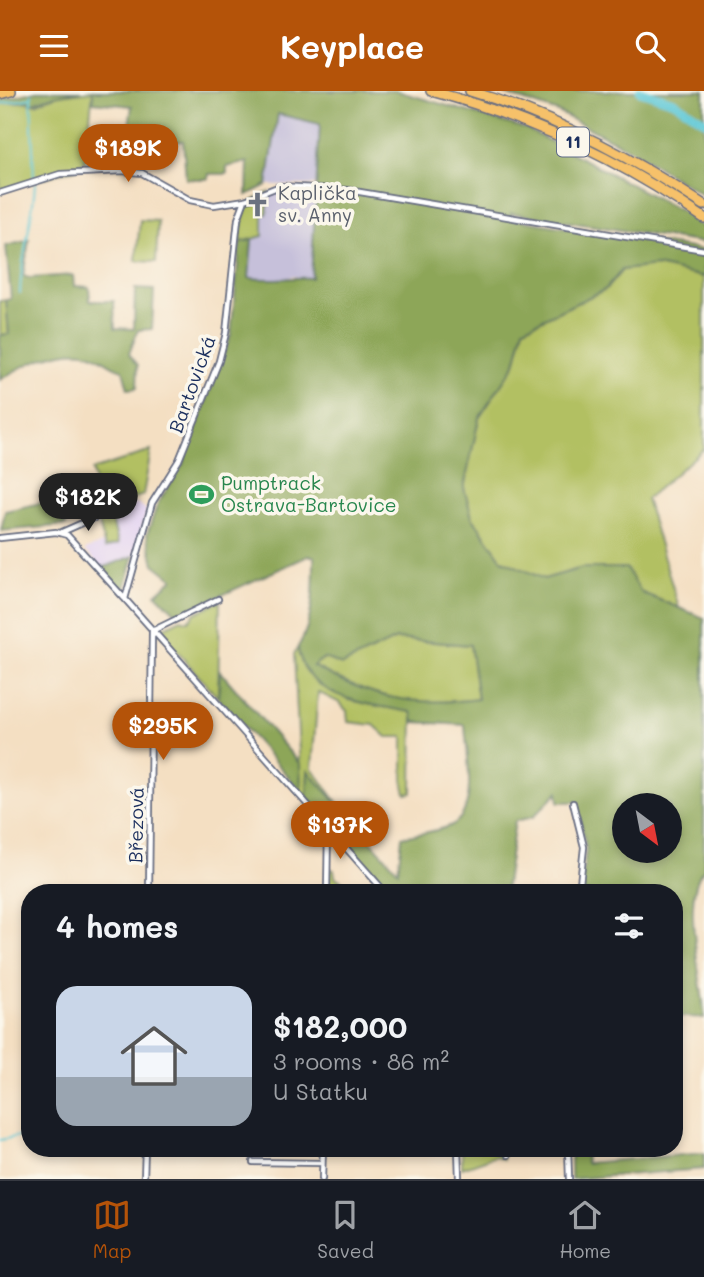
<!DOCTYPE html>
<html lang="en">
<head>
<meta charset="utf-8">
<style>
  body { margin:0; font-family:Mali,sans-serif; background:#242831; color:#f1f3f6; height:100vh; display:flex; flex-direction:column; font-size:26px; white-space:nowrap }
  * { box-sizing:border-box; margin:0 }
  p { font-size:23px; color:#9ea1a6 }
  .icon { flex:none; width:38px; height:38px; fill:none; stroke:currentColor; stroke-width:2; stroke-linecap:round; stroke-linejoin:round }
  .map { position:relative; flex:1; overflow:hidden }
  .sheet { position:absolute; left:21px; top:793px; width:662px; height:273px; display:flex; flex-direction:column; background:#171b24; border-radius:28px; box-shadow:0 4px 10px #0003 }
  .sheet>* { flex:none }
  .needle { width:46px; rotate:148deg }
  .buttons { position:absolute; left:612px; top:702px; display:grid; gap:14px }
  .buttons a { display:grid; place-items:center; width:70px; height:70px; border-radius:50%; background:#171b24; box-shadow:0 4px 10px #0003; font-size:35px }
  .price { position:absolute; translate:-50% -60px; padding:0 16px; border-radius:24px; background:#b45309; color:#fff; font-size:23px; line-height:46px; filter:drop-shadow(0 2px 4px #0008) }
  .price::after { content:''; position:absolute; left:50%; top:42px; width:21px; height:16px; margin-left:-10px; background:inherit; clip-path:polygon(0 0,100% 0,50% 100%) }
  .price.selected { background:#222; color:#fff }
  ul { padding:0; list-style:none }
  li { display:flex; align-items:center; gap:21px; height:175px; padding:0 35px }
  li+li { border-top:2px solid #363941 }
  li span { display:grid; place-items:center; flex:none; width:196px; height:140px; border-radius:21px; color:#555 }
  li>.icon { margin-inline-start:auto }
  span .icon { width:84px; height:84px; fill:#fffc; stroke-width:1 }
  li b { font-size:30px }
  h2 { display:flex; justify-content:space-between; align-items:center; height:84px; padding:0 35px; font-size:30px }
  header { display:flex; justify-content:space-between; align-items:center; height:91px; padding:0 35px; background:#b45309; color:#fff; font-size:32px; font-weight:700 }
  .dock { display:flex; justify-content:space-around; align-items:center; height:98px; border-top:2px solid #363941; background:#171b24; font-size:19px; color:#9ea1a6 }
  .dock a { display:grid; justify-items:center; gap:4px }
  .dock .selected { color:#b45309 }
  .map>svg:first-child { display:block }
</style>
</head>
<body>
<header><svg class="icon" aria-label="menu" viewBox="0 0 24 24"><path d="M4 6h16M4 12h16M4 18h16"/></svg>Keyplace<svg class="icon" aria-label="search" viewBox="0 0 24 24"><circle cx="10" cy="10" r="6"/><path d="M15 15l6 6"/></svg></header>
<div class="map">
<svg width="704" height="1088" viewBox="0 0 704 1088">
  <rect width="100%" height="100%" fill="#fbf7ec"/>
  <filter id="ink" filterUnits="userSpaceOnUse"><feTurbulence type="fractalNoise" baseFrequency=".0143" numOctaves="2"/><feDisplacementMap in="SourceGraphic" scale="14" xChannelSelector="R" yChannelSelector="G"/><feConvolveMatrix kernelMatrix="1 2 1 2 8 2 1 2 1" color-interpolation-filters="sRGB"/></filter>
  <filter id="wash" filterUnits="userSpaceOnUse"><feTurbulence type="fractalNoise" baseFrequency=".00686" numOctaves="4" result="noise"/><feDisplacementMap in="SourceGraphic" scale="28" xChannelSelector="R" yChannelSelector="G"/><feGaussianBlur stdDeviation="1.57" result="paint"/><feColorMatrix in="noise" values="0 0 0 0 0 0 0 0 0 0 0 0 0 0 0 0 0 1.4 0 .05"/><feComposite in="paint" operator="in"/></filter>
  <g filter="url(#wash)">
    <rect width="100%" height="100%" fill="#f4dfc2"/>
    <path fill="#e3d3f2" d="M 137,412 L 147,419 L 134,465 L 102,477 L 85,459 L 103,452 L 97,427 Z"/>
    <path fill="#c6c0da" d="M 278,23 L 320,32 L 316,94 L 267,94 Z
      M 285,99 L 317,102 L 311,188 L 292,185 L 277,191 L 249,187 L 252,147 L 263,122 L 267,123 L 269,101 Z"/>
    <path fill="#b2c062" stroke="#667860" stroke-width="2" d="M 93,0 L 85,70 L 74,78 L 0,100 L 0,13 L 28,10 L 36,13 L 57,4 Z
      M 269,101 L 267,123 L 263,123 L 263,145 L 240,151 C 243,123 242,112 269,101 Z
      M 140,129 L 158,130 L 156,171 L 136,170 Z
      M 657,175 L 704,186 L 704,358 L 646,408 L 679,517 L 582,477 L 544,488 L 502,469 L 472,426 L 464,397 L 479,327 L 515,273 L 524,237 L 606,198 L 622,179 Z
      M 6,209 L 9,243 L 0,244 L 0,210 Z
      M 151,360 L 143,404 L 109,417 L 102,396 L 96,396 L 92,379 Z
      M 112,428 L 118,453 L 105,457 L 99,431 Z
      M 220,510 L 218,607 L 158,539 L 181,528 L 188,530 L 195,522 Z
      M 396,548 L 471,554 L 478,609 L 411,612 L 358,599 L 313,575 L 324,567 L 342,574 Z
      M 298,556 L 299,565 L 349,609 L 413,621 L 412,702 L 406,703 L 403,689 L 403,646 L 387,646 L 374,634 L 348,631 L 347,620 L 340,612 L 318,601 L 312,677 L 343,719 L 308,681 L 307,706 L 301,700 L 294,563 Z
      M 329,777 L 334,779 L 335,786 L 352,796 L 351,801 L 328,802 Z
      M 462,1057 L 503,1057 L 503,1068 L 496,1065 L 462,1077 Z"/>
    <path fill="#8da658" stroke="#546a5b" stroke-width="2" fill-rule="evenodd" d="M 36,0 L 81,0 L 50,6 L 30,13 L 28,10 L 0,13 L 0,9 Z
      M 93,0 L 397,0 L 527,38 L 679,119 L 704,137 L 704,152 L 511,122 L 512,128 L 704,159 L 704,186 L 657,175 L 622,179 L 606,198 L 524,237 L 515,273 L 479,327 L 464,397 L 472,426 L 502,469 L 544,488 L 582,477 L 626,477 L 642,502 L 704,527 L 704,778 C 679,806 704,891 704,927 L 674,925 L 674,802 L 581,801 L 586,758 L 577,711 L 559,711 L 558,701 L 533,726 L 515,730 L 505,801 L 391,802 L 307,706 L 308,680 L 398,780 L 402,746 C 417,743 435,741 450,735 C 480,722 466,661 465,634 L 414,631 L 412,621 C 373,614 302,608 298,556 C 314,530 314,495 314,465 L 308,465 L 178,524 L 156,503 L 173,488 L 154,473 L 147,443 L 158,412 L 183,373 L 231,243 L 240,151 L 252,149 L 249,187 C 272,190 289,186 311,187 L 320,33 L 278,23 L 267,94 L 247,104 L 248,71 L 227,76 L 227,83 L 209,83 L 208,88 L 186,88 L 183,50 L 160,53 L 159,42 L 143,44 L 142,56 L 126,55 L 132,15 L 93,11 ZM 396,548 L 470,554 L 478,608 C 409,616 373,607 313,575 L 324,567 L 342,574 ZM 625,714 L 670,714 L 670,760 L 625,760 Z
      M 496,0 L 704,0 L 704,105 L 628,57 L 558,21 Z
      M 29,149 L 23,185 L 29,187 L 73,184 L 74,195 L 89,196 L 90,210 L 114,210 L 115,237 L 134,238 L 135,198 L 154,199 L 152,238 L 138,239 L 129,263 L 138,274 L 137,297 L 128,298 L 123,279 C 111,276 105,269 94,264 C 68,252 22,274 0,289 L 0,244 L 9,243 L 6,209 L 11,208 L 6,155 Z
      M 58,408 L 66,434 L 1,440 L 5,420 Z
      M 134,465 L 125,497 L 120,498 L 102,477 Z
      M 220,580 L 300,673 L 301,700 L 218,607 Z
      M 571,1057 L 585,1057 L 586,1072 L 704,1062 L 704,1078 L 571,1088 Z"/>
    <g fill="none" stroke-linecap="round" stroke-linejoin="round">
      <path stroke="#5dc8d6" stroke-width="2" d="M 31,7 L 34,88
        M 0,13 L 31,7 L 32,3
        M 20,202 C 21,165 33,129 35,92
        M 0,1049 L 30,1043"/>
      <path stroke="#5dc8d6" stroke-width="9" d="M 640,0 L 674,11 L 704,30"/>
    </g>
  </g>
  <g filter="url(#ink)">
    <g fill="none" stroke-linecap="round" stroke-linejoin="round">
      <defs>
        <path id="street" d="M 0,102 L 60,83 L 122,80 L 142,82 L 190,109 L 214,114 L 245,109 L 280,95 L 348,99 L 704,159
          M 245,109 L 238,128 L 226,242 L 219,270 L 179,369 L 152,412 L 125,508 L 386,802
          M 62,441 L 105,422
          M 0,447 L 56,441 L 67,444 L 124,507
          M 573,712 L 584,756 L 579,802
          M 149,802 L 152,540 L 218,508
          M 327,802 L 328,737
          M 458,1057 L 459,1088
          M 507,1057 L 508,1064
          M 568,1057 L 569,1088
          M 95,1062 L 145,1059
          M 253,1071 L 322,1072
          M 144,1088 L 145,1057
          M 322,1088 L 323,1057"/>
        <path id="highway" d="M 431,0 C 529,26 621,69 704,127
          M 470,0 C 554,25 631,66 704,114
          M 0,3 L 11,0"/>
      </defs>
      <use href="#street" stroke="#676d81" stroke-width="8"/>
      <use href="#highway" stroke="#676d81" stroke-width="12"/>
      <use href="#street" stroke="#fff" stroke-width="4.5"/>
      <use href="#highway" stroke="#f6c16b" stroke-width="9"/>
    </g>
  </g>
  <defs>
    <symbol id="church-bare" viewBox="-9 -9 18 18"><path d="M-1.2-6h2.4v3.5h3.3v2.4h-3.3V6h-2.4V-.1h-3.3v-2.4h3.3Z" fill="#6b7280" stroke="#fbf7ec" stroke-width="2.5" paint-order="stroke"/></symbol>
    <symbol id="stadium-bare" viewBox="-9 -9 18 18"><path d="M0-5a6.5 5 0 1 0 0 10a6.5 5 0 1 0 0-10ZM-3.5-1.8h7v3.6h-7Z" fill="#2e9e5b" stroke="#fbf7ec" stroke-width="2.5" paint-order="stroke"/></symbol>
  </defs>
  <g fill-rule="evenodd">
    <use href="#church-bare" x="240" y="96" width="35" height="35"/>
    <use href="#stadium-bare" x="184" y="386" width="35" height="35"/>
  </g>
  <g text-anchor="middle" stroke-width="7" stroke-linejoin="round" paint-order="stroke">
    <rect fill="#fbf7ec" stroke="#5e6b89" stroke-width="2" x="557" y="36.5" width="32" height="29" rx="5"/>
    <g font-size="18" font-weight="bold" fill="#1b2f5e">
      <text x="573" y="57">11</text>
    </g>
    <g font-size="19" fill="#5b616d" stroke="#fbf7ec" text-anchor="start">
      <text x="278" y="109">Kaplička<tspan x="278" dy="22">sv. Anny</tspan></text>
    </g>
    <g font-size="19" fill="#1b2f5e" stroke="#fbf7ec">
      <text transform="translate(192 293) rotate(-70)" y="7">Bartovická</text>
      <text transform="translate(136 734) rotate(-89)" y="7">Březová</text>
    </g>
    <g font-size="19" fill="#27864d" stroke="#fbf7ec" text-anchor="start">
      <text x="221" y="399">Pumptrack<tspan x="221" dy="22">Ostrava-Bartovice</tspan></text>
    </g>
  </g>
</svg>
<div class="buttons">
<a><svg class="needle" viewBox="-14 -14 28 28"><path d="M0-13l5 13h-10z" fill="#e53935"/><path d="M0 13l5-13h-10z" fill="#9ea1a6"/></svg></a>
</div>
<b class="price" style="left:128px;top:93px">$189K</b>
<b class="price selected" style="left:88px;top:442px">$182K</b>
<b class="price" style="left:163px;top:671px">$295K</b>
<b class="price" style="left:340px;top:770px">$137K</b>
<section class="sheet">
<h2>4 homes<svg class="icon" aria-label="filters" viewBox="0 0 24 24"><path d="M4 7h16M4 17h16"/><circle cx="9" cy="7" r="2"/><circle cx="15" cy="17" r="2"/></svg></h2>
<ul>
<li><span style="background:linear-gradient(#c9d6e8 65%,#9aa5b1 0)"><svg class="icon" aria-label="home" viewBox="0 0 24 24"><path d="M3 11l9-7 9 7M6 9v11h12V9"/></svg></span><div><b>$182,000</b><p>3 rooms · 86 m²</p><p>U Statku</p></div></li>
</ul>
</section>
</div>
<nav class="dock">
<a class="selected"><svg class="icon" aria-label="map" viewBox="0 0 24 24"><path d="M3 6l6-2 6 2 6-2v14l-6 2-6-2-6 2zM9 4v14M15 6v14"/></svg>Map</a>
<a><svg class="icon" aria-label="saved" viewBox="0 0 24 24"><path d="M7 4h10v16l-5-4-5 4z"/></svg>Saved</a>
<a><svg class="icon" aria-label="home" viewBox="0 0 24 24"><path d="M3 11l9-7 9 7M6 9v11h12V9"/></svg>Home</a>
</nav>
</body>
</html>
